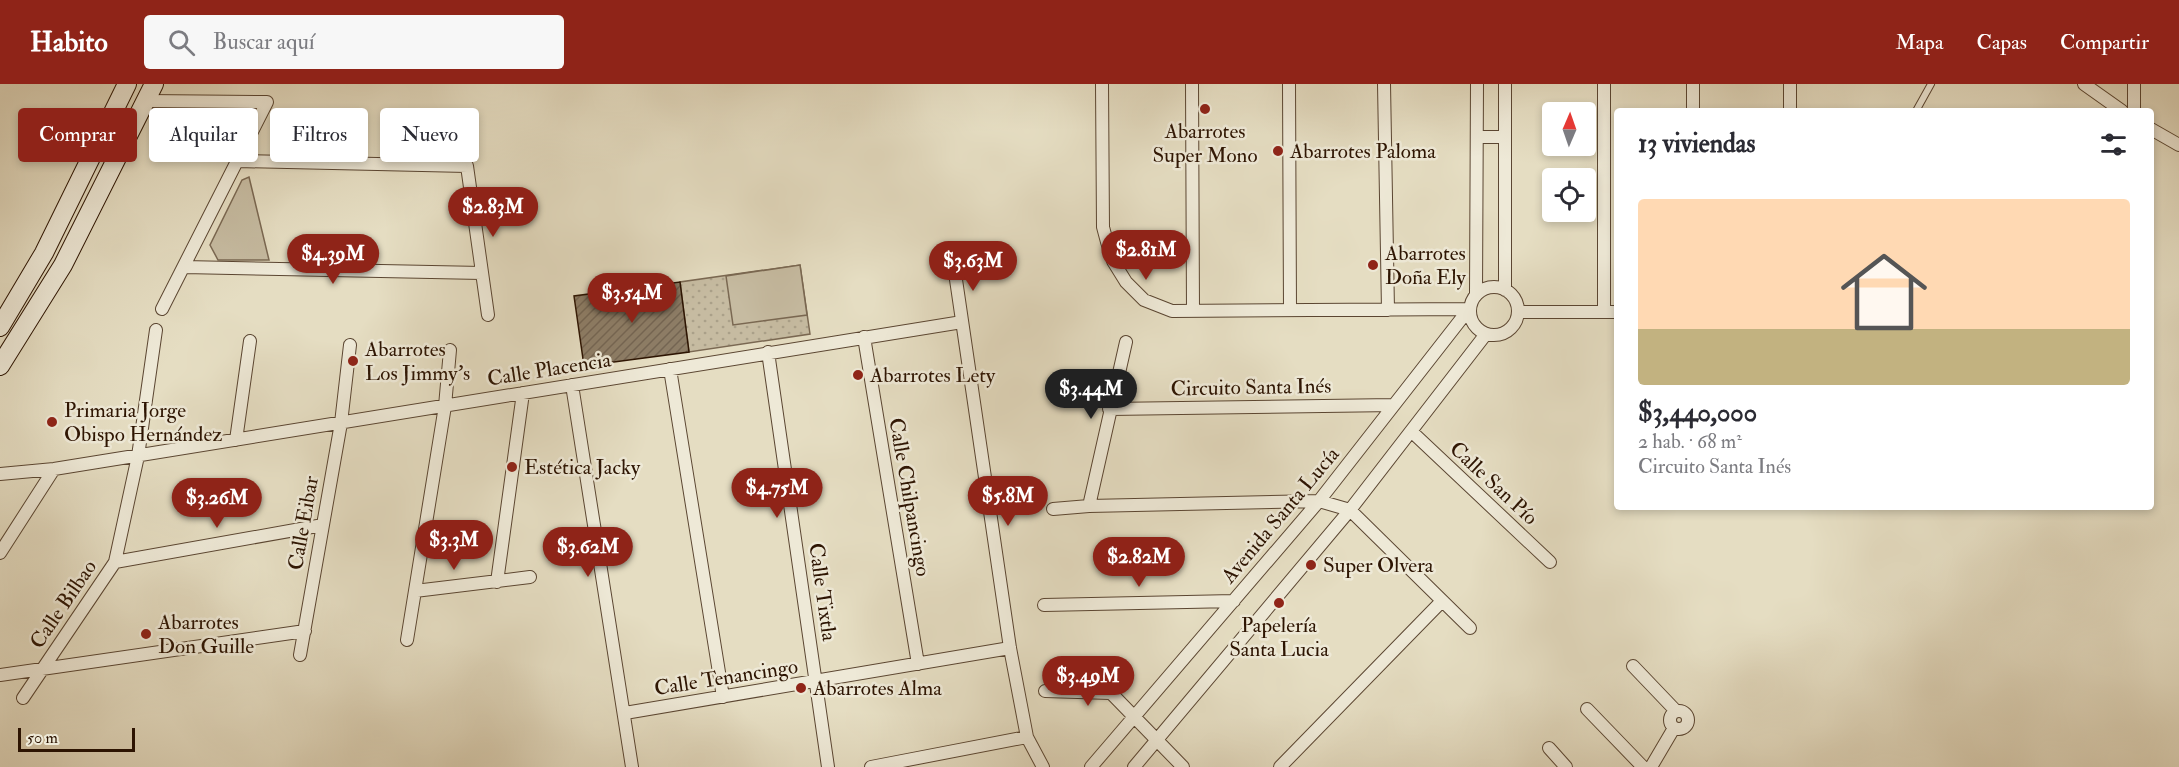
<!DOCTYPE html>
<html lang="es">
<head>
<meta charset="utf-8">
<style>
  body { margin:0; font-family:"IM FELL Double Pica",serif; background:#f7f7f7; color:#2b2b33; height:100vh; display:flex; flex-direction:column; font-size:22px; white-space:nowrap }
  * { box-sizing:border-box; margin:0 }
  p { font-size:20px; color:#7c7c81 }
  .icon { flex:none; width:33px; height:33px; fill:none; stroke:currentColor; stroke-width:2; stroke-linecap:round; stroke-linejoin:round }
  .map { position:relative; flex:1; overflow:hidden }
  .details { position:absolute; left:1614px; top:24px; width:540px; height:402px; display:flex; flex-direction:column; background:#fff; border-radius:6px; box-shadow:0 3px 9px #0003 }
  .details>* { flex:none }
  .banner { position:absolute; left:18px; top:24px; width:570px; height:54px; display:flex; gap:12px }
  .needle { width:39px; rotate:2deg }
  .fabs { position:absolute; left:1542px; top:18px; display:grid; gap:12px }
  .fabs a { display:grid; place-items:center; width:54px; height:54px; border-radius:6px; background:#fff; box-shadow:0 3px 9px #0003; font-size:30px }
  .scale { position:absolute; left:18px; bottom:15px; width:117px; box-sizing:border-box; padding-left:6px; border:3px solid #2d1402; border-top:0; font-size:16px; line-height:21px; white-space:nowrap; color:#2d1402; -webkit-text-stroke:4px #eee9d7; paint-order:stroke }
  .price { position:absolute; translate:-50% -51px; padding:0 14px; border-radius:21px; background:#8f2418; color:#fff; font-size:20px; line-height:39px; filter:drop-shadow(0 2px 3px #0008) }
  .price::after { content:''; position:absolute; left:50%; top:36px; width:18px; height:14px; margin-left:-9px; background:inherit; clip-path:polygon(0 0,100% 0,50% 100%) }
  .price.selected { background:#222; color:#fff }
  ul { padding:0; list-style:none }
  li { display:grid; align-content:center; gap:12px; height:318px; padding:0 24px }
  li+li { border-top:2px solid #e1e1e2 }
  li span { display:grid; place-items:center; height:186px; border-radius:6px; color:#555 }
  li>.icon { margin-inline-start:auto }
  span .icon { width:108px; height:108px; fill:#fffc; stroke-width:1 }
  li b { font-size:26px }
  h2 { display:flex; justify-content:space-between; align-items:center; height:72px; padding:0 24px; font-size:26px }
  .pill { padding:0 21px; border-radius:6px; background:#fff; box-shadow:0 3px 9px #0003; font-size:21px; line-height:54px }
  .pill.selected { background:#8f2418; color:#fff }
  header { display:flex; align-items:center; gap:36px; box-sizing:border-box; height:84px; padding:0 30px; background:#8f2418; color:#fff }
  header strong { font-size:28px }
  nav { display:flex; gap:33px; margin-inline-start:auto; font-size:21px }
  .search { width:420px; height:54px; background:#f7f7f7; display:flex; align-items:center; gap:15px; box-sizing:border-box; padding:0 21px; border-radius:6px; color:#7c7c81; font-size:22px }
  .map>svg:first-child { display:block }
</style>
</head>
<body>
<header>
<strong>Habito</strong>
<div class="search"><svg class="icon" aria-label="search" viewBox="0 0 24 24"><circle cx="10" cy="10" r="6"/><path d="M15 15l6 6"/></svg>Buscar aquí</div>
<nav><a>Mapa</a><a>Capas</a><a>Compartir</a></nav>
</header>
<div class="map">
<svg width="2179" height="683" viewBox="0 0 2179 683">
  <defs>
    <pattern id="grass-dots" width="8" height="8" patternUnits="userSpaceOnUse" patternTransform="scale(1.5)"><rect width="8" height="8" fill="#c6bba1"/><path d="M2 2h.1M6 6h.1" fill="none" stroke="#aaa089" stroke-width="1.8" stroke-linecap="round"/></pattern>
    <pattern id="building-hatch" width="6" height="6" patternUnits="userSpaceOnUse" patternTransform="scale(1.5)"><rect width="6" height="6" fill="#8d7d66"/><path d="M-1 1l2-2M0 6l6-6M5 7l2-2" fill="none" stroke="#746552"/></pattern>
  </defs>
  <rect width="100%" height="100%" fill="#e5ddc2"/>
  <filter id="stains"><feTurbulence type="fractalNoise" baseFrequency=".00333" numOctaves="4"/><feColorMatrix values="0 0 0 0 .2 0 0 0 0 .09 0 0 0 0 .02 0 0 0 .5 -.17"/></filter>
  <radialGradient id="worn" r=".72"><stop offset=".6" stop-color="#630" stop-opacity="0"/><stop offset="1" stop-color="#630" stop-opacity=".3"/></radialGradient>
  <path fill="url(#grass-dots)" stroke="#7a6852" stroke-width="1.5" d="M 800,181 L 810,250 L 689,268 L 680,198 Z"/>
  <path fill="#c6bba1" stroke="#7a6852" stroke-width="1.5" d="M 249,93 L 269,176 L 218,176 L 210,161 L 242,96 Z
    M 800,181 L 807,231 L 733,241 L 726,192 Z"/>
  <path fill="url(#building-hatch)" stroke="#2d1402" stroke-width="1.5" d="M 680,198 L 689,268 L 584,282 L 574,212 Z"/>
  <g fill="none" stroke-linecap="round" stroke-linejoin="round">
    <defs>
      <path id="lane" d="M 1916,27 L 1931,0"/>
      <path id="street" d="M 1102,0 L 1103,143 L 1107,158 L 1113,177 L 1126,198 L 1144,216 L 1172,227 L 1469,225
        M 1192,0 L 1193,227
        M 1289,0 L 1290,226
        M 1384,0 L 1388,226
        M 1505,0 L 1505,206
        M 1604,0 L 1604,228
        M 1790,0 L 1790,27
        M 2084,0 L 2122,27
        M 146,17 L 267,18 L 162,225
        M 1693,27 L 1693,0
        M 2134,27 L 2134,0
        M 2151,45 L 2179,61
        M 1477,53 L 1505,53
        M 238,77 L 467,82 L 488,231
        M 954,182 L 1010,564 L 1027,653 L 1043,683
        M 184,183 L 482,189
        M1470 227a24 24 0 1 1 48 0a24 24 0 1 1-48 0Z
        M 1476,210 L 1477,0
        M 1519,228 L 1617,228
        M 864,253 L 918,580
        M 768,268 L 828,683
        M 670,285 L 723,613
        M 572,301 L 632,683
        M 1109,325 L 1394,321
        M 1411,347 L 1550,478
        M 236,356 L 250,257
        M 0,390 L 54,385 L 962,238
        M 1089,422 L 1126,258
        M 1053,425 L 1089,422 L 1319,417 L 1350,426 L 1470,544
        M 0,469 L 54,385
        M 115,478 L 323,441
        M 497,498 L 523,309
        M 415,507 L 530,493
        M 1044,521 L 1234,517
        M 407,556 L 445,322 L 450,266
        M 300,571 L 341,339 L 350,261
        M 1633,582 L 1676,627
        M 0,591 L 305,547
        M 1045,607 L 1111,609 L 1183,683
        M 23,614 L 115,478 L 138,372 L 156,246
        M 1587,625 L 1643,683
        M1670 636a9 9 0 1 1 18 0a9 9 0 1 1-18 0Z
        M 625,629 L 1010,564
        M 1549,664 L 1566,683
        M 871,683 L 1027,653
        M 1091,683 L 1319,417 L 1469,225
        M 1134,683 L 1350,426 L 1486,250
        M 1280,683 L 1442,517
        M 1651,683 L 1674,644"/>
      <path id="secondary" d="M 0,243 L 44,169 L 127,0
        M 0,282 L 63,181 L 154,0"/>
    </defs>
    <use href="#lane" stroke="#5b4632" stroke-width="8"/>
    <use href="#street" stroke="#5b4632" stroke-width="14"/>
    <use href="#secondary" stroke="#2d1402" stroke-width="20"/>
    <use href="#lane" stroke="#eee9d7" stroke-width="6"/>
    <use href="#street" stroke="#eee9d7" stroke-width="12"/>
    <use href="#secondary" stroke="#eee9d7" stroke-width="18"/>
  </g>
  <g fill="#8f2418" stroke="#eee9d7" stroke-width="2">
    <circle cx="1205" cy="25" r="6"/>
    <circle cx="1278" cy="67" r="6"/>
    <circle cx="1373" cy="181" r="6"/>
    <circle cx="353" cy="277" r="6"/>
    <circle cx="858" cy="291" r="6"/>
    <circle cx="52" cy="338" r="6"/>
    <circle cx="512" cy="383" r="6"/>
    <circle cx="1311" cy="481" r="6"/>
    <circle cx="1279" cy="519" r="6"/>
    <circle cx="146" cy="550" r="6"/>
    <circle cx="801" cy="604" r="6"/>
  </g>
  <g text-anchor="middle" stroke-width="5" stroke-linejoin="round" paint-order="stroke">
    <g font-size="21" fill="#2d1402" stroke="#eee9d7" text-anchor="start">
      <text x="1205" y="54" text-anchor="middle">Abarrotes<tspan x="1205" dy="24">Super Mono</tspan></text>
      <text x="1290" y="74">Abarrotes Paloma</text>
      <text x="1385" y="176">Abarrotes<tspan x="1385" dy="24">Doña Ely</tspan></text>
      <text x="365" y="272">Abarrotes<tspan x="365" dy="24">Los Jimmy's</tspan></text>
      <text x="870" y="298">Abarrotes Lety</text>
      <text x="64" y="333">Primaria Jorge<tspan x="64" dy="24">Obispo Hernández</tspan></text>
      <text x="524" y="390">Estética Jacky</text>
      <text x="1323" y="488">Super Olvera</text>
      <text x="158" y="545">Abarrotes<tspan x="158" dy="24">Don Guille</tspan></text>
      <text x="1279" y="548" text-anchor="middle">Papelería<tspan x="1279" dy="24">Santa Lucia</tspan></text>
      <text x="813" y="611">Abarrotes Alma</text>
    </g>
    <g font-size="21" fill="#2d1402" stroke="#eee9d7">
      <text transform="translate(549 285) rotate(-9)" y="7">Calle Placencia</text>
      <text transform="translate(1251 303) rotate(-1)" y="7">Circuito Santa Inés</text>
      <text transform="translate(1494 399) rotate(43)" y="7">Calle San Pío</text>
      <text transform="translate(910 413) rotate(80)" y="7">Calle Chilpancingo</text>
      <text transform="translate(1280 431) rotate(-50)" y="7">Avenida Santa Lucía</text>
      <text transform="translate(303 439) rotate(-80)" y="7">Calle Eibar</text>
      <text transform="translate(823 508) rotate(82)" y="7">Calle Tixtla</text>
      <text transform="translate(63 520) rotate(-56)" y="7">Calle Bilbao</text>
      <text transform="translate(726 593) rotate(-9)" y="7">Calle Tenancingo</text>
    </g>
  </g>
  <rect width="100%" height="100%" filter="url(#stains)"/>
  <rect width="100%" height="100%" fill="url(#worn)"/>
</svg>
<div class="fabs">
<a><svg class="needle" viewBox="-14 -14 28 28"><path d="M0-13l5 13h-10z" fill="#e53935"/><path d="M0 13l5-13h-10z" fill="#7c7c81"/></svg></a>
<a><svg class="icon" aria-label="locate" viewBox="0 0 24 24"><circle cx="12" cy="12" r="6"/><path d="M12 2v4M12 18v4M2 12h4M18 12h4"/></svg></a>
</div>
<div class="scale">50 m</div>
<b class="price" style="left:493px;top:154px">$2.83M</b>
<b class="price" style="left:1146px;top:197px">$2.81M</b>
<b class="price" style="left:333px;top:201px">$4.39M</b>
<b class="price" style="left:973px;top:208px">$3.63M</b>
<b class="price" style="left:632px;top:240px">$3.54M</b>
<b class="price selected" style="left:1091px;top:336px">$3.44M</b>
<b class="price" style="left:777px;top:435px">$4.75M</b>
<b class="price" style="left:1008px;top:443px">$5.8M</b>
<b class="price" style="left:217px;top:445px">$3.26M</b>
<b class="price" style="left:454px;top:487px">$3.3M</b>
<b class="price" style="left:588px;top:494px">$3.62M</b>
<b class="price" style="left:1139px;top:504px">$2.82M</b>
<b class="price" style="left:1088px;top:623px">$3.49M</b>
<div class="banner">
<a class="pill selected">Comprar</a>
<a class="pill">Alquilar</a>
<a class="pill">Filtros</a>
<a class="pill">Nuevo</a>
</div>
<section class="details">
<h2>13 viviendas<svg class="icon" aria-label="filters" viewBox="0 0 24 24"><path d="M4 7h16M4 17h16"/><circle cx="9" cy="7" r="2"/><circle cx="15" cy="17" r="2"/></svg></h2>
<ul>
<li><span style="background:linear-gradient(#ffd9b3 70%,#c2b280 0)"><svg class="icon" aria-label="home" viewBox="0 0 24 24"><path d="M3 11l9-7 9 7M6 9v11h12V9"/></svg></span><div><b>$3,440,000</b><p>2 hab. · 68 m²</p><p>Circuito Santa Inés</p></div></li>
</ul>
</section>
</div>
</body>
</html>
